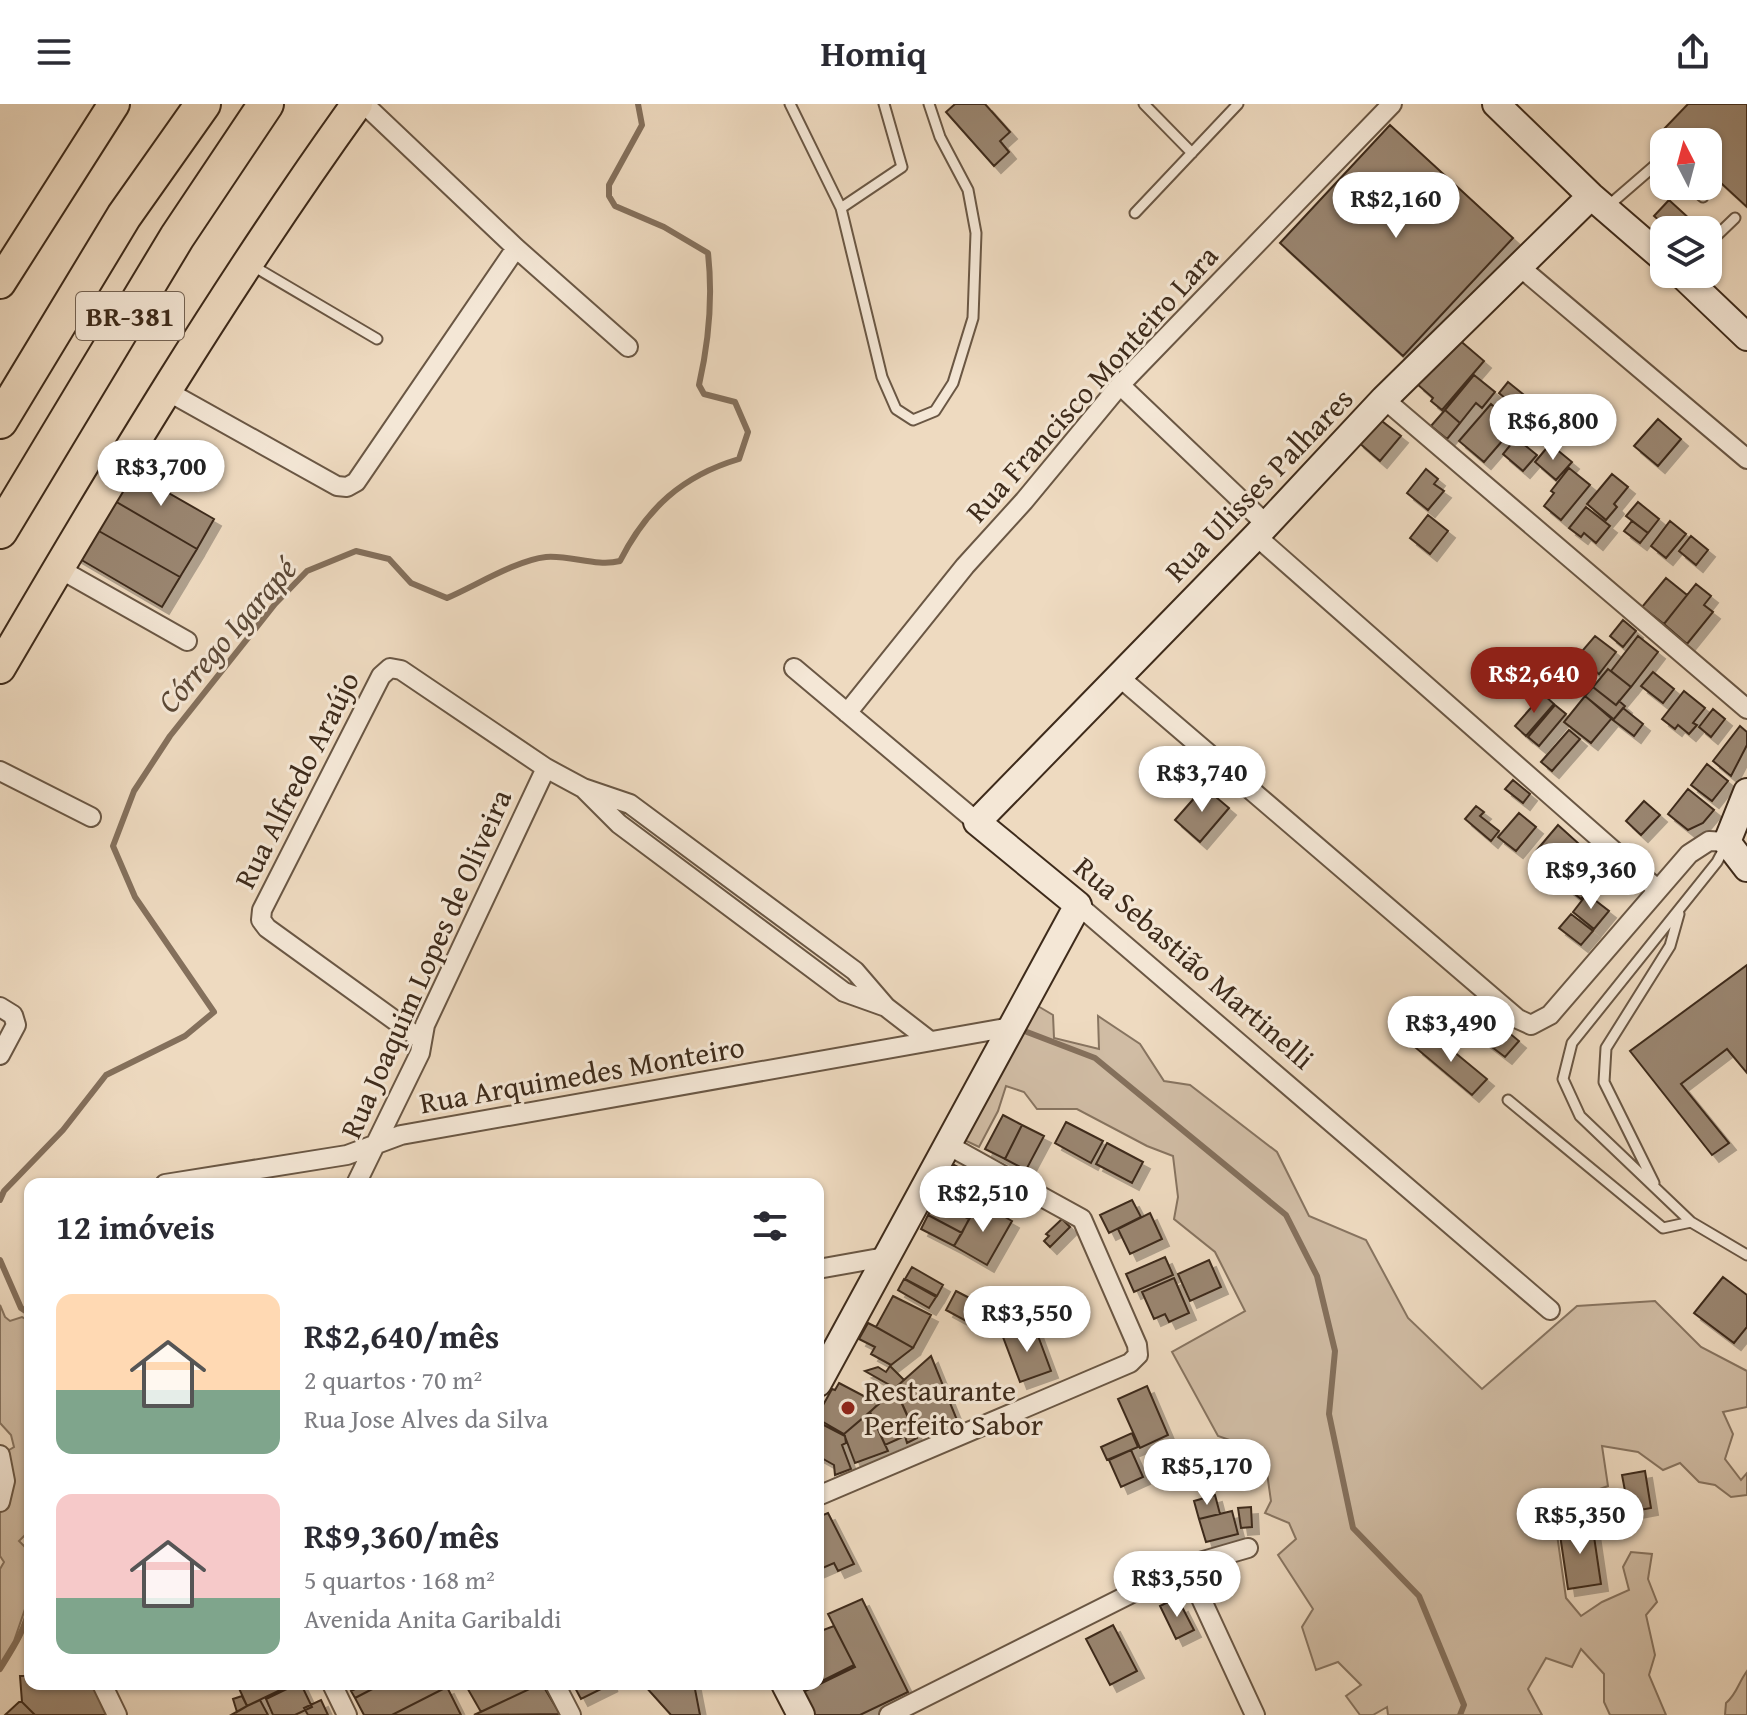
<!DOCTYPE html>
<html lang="pt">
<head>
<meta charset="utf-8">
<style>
  body { margin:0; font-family:"Gentium Book Plus",serif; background:#f2f2f3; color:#2b2b33; height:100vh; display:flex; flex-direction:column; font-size:30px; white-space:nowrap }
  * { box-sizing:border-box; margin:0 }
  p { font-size:26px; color:#7c7c81 }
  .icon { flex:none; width:44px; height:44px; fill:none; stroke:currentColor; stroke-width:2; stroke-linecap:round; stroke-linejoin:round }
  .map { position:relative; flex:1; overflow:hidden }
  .panel { position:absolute; left:24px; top:1074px; width:800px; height:512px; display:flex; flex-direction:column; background:#fff; border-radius:16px; box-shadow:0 2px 6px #0004 }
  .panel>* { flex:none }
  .needle { width:52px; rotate:354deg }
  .controls { position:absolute; left:1650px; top:24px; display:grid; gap:16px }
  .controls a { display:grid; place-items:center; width:72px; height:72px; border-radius:16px; background:#fff; box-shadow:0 2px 6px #0004; font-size:40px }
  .price { position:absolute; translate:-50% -68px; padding:0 18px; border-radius:28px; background:#fff; color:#222; font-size:26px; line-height:52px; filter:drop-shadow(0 2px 4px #0008) }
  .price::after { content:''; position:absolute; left:50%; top:48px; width:24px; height:18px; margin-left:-12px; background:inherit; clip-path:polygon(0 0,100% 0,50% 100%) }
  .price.current { background:#8f2418; color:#fff }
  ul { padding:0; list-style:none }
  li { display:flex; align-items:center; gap:24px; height:200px; padding:0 32px }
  li span { display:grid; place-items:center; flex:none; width:224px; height:160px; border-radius:16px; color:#555 }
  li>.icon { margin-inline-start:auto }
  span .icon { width:96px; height:96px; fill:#fffc; stroke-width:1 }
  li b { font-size:34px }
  h2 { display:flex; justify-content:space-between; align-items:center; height:96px; padding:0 32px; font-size:34px }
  header { display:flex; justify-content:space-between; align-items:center; height:104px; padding:0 32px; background:#fff; font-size:36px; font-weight:700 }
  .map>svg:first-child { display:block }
</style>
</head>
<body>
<header><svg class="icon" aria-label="menu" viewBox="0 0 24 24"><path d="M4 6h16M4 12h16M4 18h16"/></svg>Homiq<svg class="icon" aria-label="share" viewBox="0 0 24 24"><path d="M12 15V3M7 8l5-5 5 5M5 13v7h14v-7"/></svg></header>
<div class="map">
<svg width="1747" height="1611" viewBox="0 0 1747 1611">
  <defs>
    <filter id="shadow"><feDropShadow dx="7" dy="7" stdDeviation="0" flood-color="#0004"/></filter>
  </defs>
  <rect width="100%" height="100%" fill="#eedac0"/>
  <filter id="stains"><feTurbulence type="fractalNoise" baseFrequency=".0025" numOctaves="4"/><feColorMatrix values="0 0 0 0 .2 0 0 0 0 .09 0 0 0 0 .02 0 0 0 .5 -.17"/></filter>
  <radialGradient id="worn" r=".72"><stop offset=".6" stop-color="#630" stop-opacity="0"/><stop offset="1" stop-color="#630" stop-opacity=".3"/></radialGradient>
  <path fill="#d0bca4" stroke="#877460" stroke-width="2" d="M 1031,898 L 1053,911 L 1054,934 L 1099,945 L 1098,912 L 1140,940 L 1164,977 L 1190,981 L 1277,1048 L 1309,1112 L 1366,1136 L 1408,1214 L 1482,1285 L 1577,1202 L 1655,1197 L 1701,1243 L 1747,1267 L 1747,1303 L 1723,1308 L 1733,1330 L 1725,1355 L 1741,1376 L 1747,1369 L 1747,1391 L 1731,1393 L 1715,1381 L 1699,1378 L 1680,1359 L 1663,1366 L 1638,1348 L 1602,1342 L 1608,1382 L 1553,1402 L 1566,1494 L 1581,1512 L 1602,1498 L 1629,1486 L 1623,1463 L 1631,1448 L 1652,1450 L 1648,1475 L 1657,1498 L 1646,1511 L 1655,1551 L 1649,1571 L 1666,1611 L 1610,1611 L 1604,1598 L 1604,1570 L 1581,1545 L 1572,1563 L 1546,1554 L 1528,1585 L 1542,1611 L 1388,1611 L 1387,1603 L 1373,1611 L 1360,1611 L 1346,1592 L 1361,1581 L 1338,1558 L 1316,1566 L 1302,1523 L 1313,1505 L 1278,1451 L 1296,1435 L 1289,1419 L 1265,1409 L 1271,1397 L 1264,1348 L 1218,1332 L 1172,1248 L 1245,1207 L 1215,1148 L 1174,1115 L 1178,1093 L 1173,1052 L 1147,1042 L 1077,1005 L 1037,1005 L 1024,988 L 1006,982 L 998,1007 L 979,1043 L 958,1033 Z
    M 0,1201 L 5,1213 L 10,1217 L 22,1213 L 30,1217 L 30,1431 L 26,1430 L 19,1437 L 28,1446 L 25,1505 L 14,1537 L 0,1560 L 0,1465 L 4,1458 L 0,1452 L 0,1409 L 4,1402 L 4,1349 L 14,1343 L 11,1331 L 0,1319 Z
    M 1747,1567 L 1747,1611 L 1725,1611 L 1726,1599 C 1737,1590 1738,1579 1747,1567 Z"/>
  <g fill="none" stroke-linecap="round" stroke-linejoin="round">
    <path stroke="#84705c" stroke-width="6" d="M 1027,928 L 1095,954 L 1286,1111 L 1317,1172 L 1335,1247 L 1329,1310 L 1353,1424 L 1419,1492 L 1464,1601 L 1460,1611
      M 0,1096 L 4,1087 L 63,1026 L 106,971 L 185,932 L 214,908 L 135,793 L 113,742 L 134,687 L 170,632 L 275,500 L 307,467 L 356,447 L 389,455 L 411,479 L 447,494 C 475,482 517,456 546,453 C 571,451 596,463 620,457 C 647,404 682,372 739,355 L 748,328 L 735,298 L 704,290 L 699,281 C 709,237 713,194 708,149 L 664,123 L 615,102 L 609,92 L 609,81 L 642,21 L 638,0
      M 0,1156 L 21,1204 L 30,1210
      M 30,1462 L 30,1474
      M 0,1565 C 13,1544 26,1525 30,1500"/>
  </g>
  <path fill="#9a8671" stroke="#3e2b1b" stroke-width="2" filter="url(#shadow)" d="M 955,0 L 985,0 L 1010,28 L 1000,37 L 1009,48 L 994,62 L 946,8 Z
    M 1688,0 L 1747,0 L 1747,103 L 1708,67 L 1708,38 L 1676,38 L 1663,26 Z
    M 1390,21 L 1513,134 L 1403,252 L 1280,139 Z
    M 1669,96 L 1692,117 L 1683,126 L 1670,126 L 1654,112 Z
    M 1457,234 L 1484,257 L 1442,306 L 1431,297 L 1433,294 L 1417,280 Z
    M 1474,271 L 1495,288 L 1482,304 L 1476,299 L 1460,319 L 1445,306 Z
    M 1508,278 L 1534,299 L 1516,321 L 1510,316 L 1519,306 L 1499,289 Z
    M 1491,300 L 1516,321 L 1484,358 L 1459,337 Z
    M 1445,306 L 1460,319 L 1447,335 L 1431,322 Z
    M 1658,315 L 1681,335 L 1658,362 L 1634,342 Z
    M 1378,317 L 1383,318 L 1401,332 L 1380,357 L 1357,337 Z
    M 1516,334 L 1537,351 L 1523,367 L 1503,350 Z
    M 1550,340 L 1572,358 L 1556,376 L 1535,358 Z
    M 125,364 L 214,415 L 197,445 L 108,393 Z
    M 1569,364 L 1590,381 L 1561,416 L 1544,402 L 1554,389 L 1551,387 Z
    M 1426,365 L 1438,375 L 1434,380 L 1444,387 L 1428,406 L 1407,389 Z
    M 1612,370 L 1628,383 L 1614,400 L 1617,403 L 1606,416 L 1587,400 Z
    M 108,393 L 197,445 L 180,473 L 90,422 Z
    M 1638,398 L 1659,415 L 1648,429 L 1626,412 Z
    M 1586,403 L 1610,422 L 1596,439 L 1584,429 L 1581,433 L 1569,424 Z
    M 1428,411 L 1448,427 L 1430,450 L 1410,434 Z
    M 1632,417 L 1648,429 L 1640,439 L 1624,427 Z
    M 1670,417 L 1686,430 L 1666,454 L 1651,442 Z
    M 90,422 L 180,473 L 162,503 L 73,451 Z
    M 1691,432 L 1708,446 L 1696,461 L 1679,447 Z
    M 1666,474 L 1687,491 L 1664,520 L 1642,503 Z
    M 1696,480 L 1711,492 L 1704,501 L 1713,508 L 1687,540 L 1664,520 Z
    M 1623,516 L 1636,527 L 1623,543 L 1610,532 Z
    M 1595,532 L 1616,548 L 1599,570 L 1577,553 Z
    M 1638,532 L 1658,548 L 1631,583 L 1611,567 Z
    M 1608,565 L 1631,583 L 1616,601 L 1593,583 Z
    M 1653,568 L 1674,585 L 1663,599 L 1641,582 Z
    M 1593,583 L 1616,601 L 1619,597 L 1625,602 L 1613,616 L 1585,592 Z
    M 1684,587 L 1705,604 L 1693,619 L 1697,621 L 1689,630 L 1678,621 L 1675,625 L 1662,615 Z
    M 1543,590 L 1554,600 L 1526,632 L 1515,622 Z
    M 1585,592 L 1612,614 L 1591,639 L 1564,618 Z
    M 1555,601 L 1566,610 L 1539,642 L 1528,633 Z
    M 1623,604 L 1643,620 L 1634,632 L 1613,616 Z
    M 1713,605 L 1725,615 L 1711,633 L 1699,623 Z
    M 1740,622 L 1747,628 L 1747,641 L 1731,672 L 1713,657 Z
    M 1569,626 L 1580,635 L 1552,667 L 1541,658 Z
    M 1707,660 L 1728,677 L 1712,697 L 1691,681 Z
    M 1513,676 L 1530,690 L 1523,699 L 1505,685 Z
    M 1204,683 L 1229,704 L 1200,738 L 1175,716 Z
    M 1688,685 L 1714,706 L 1703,719 L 1688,726 L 1668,710 Z
    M 1644,697 L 1660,711 L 1641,731 L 1626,717 Z
    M 1476,702 L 1484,708 L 1480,712 L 1499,727 L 1491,737 L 1465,715 Z
    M 1519,709 L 1536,723 L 1516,747 L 1498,733 Z
    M 1558,721 L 1578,739 L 1556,764 L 1536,747 Z
    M 1575,751 L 1600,771 L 1581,795 L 1556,775 Z
    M 1587,790 L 1609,807 L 1594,825 L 1573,808 Z
    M 1571,810 L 1593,827 L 1581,841 L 1559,824 Z
    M 1747,861 L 1747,969 L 1727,945 L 1681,980 L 1729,1039 L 1712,1051 L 1630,947 Z
    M 1474,900 L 1519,937 L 1505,953 L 1459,918 Z
    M 1430,928 L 1487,975 L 1472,991 L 1416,944 Z
    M 1003,1011 L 1022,1021 L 1005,1055 L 985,1045 Z
    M 1066,1018 L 1103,1037 L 1091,1059 L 1055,1039 Z
    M 1022,1021 L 1044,1032 L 1026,1066 L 1005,1055 Z
    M 1107,1039 L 1143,1058 L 1132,1079 L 1096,1060 Z
    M 954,1061 L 988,1079 L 978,1100 L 943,1082 Z
    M 943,1082 L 978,1100 L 969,1115 L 935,1097 Z
    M 1132,1096 L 1141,1113 L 1109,1129 L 1100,1111 Z
    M 935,1097 L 969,1115 L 962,1129 L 928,1111 Z
    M 979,1098 L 1012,1117 L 987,1161 L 954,1142 Z
    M 1150,1109 L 1162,1135 L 1130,1150 L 1118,1125 Z
    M 928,1111 L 962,1129 L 954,1142 L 921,1125 Z
    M 1062,1115 L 1070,1123 L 1050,1143 L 1044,1137 L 1049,1132 L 1046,1130 Z
    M 1165,1153 L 1173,1171 L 1134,1188 L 1126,1170 Z
    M 1209,1156 L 1221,1183 L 1190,1197 L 1178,1170 Z
    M 912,1163 L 943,1181 L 937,1192 L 905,1175 Z
    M 1723,1173 L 1747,1191 L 1747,1223 L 1734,1239 L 1694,1209 Z
    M 1174,1174 L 1189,1209 L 1169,1218 L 1165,1210 L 1154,1215 L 1142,1188 Z
    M 904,1175 L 936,1193 L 929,1204 L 898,1186 Z
    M 1006,1184 L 1016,1191 L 991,1211 L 986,1200 L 993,1187 Z
    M 956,1187 L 981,1200 L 975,1210 L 971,1208 L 966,1217 L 946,1206 Z
    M 893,1192 L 931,1211 L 913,1244 L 876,1223 Z
    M 868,1219 L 876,1223 L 913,1244 L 891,1261 L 871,1250 L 875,1243 L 859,1235 Z
    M 1034,1221 L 1051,1267 L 1020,1278 L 1003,1233 Z
    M 931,1252 L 957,1316 L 940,1325 L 936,1317 L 914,1326 L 895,1284 Z
    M 890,1262 L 904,1276 L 895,1284 L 865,1267 L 878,1263 L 886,1268 Z
    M 839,1279 L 879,1300 L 844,1330 L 818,1315 L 818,1310 L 832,1285 L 835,1286 Z
    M 1147,1282 L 1168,1331 L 1140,1344 L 1118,1295 Z
    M 895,1284 L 917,1334 L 907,1339 L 905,1332 L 885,1341 L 870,1308 Z
    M 870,1308 L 888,1347 L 855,1359 L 844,1330 Z
    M 818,1318 L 845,1332 L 846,1339 L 842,1341 L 851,1365 L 835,1371 L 834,1361 L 818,1352 Z
    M 1132,1329 L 1138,1343 L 1107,1356 L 1101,1343 Z
    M 1131,1346 L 1143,1373 L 1121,1383 L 1109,1356 Z
    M 1645,1367 L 1651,1404 L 1629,1408 L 1622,1371 Z
    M 1215,1391 L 1220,1410 L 1199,1415 L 1194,1397 Z
    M 1251,1403 L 1252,1423 L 1241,1424 L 1238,1404 Z
    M 1232,1407 L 1238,1430 L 1206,1438 L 1199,1415 Z
    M 828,1409 L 854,1460 L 838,1467 L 834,1459 L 818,1466 L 818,1413 Z
    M 1592,1419 L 1601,1480 L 1568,1485 L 1559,1424 Z
    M 862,1495 L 908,1588 L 860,1611 L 809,1611 L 799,1590 L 855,1563 L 828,1510 Z
    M 1172,1496 L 1176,1504 L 1181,1501 L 1194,1526 L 1176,1535 L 1160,1502 Z
    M 1113,1521 L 1137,1567 L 1110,1581 L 1086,1535 Z
    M 834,1522 L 854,1561 L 818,1579 L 818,1528 Z
    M 20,1572 L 30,1572 L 30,1580 L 94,1580 L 108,1611 L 35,1611 L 22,1598 Z
    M 237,1580 L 293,1580 L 247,1602 Z
    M 297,1580 L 301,1580 L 312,1603 L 295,1611 L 273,1611 L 266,1595 Z
    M 365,1580 L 382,1580 L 355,1594 L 351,1587 Z
    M 382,1580 L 440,1580 L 443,1585 L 392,1611 L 364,1611 L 355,1594 Z
    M 465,1580 L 540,1580 L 481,1608 Z
    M 540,1580 L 542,1580 L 560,1610 L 474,1611 Z
    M 573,1580 L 611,1580 L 581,1595 Z
    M 646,1580 L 694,1580 L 700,1611 L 671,1611 L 645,1582 Z
    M 447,1583 L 461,1611 L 392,1611 L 443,1585 Z
    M 242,1592 L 247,1602 L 237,1608 L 233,1595 Z
    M 260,1596 L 268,1611 L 231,1611 L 247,1602 Z
    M 321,1596 L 328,1611 L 308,1611 L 304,1604 Z
    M 19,1598 L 22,1598 L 35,1611 L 5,1611 Z"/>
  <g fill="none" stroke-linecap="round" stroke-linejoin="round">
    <defs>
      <path id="lane" d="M 790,0 L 841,104 L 902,63 L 884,0
        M 1144,0 L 1192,49
        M 1690,82 L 1703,93
        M 1608,102 L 1660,57 L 1664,60
        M 841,104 L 882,273 L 896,305 L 913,316 L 935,307 L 953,279 L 973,214 L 976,129 L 968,86 L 940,33 L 929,0
        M 1135,109 L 1238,0
        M 1708,140 L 1735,114
        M 253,162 L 377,235
        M 1726,741 L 1717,758 L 1572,939 L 1563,975 L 1580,1012 L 1691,1118 L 1747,1151
        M 1508,996 L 1663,1124 L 1691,1118
        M 1654,1079 L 1604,978 L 1606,944 L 1670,842 L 1679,810"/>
      <path id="street" d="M 364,0 L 516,144 L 628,243
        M 1520,163 L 1747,355
        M 1120,281 L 1267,421
        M 167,287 L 337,382 L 347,383 L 356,378 L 516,144
        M 1384,295 L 1747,605
        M 1256,432 L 1657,785
        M 58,464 L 187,537
        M 794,564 L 977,718
        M 1118,572 L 1518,915 L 1531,921 L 1550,911 L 1689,750 L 1709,737 L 1727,738
        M 847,609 L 965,462 L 1024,397 L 1120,281 L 1392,0
        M 0,667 L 91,713
        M 585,686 L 619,720 L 844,888 L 886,903
        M 1078,801 L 1550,1206
        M 0,903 L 13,911 L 16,921 L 0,951
        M 422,936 L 267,824 L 261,816 L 262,806 L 381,572 L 390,564 L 401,566 L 546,664 L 583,684 L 630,700 L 855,867 L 886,903 L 930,937
        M 165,1080 L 347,1051 L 401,1031 L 1011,923
        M 356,1080 L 420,949 L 425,921 L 546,664
        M 818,1165 L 885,1153
        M 0,1351 L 5,1377 L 0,1398
        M 818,1392 L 1130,1259 L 1138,1251 L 1137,1241 L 1082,1115 L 946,1040
        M 1186,1462 L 1255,1611
        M 102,1580 L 117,1611
        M 332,1580 L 347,1611
        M 555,1580 L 571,1611
        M 889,1611 L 1186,1462 L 1248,1444"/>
      <path id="secondary" d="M 1496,0 L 1591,92 L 1664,155
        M 1681,170 L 1747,233
        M 1747,688 L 1727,738 L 1747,764
        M 818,1279 L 1078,801 L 977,718 L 1256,432 L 1384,295 L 1591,92
        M 785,1580 L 801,1611"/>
      <path id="primary" d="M 0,179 L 114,0
        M 0,564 C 112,372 227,181 357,0"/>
      <path id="highway" d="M 0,317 L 124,112 L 203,0
        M 0,427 L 177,133 L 266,0"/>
    </defs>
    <use href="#lane" stroke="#6a5744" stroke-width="13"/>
    <use href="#street" stroke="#6a5744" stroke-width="22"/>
    <use href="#secondary" stroke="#3e2b1b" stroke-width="30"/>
    <use href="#primary" stroke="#3e2b1b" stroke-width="34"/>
    <use href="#highway" stroke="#3e2b1b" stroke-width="38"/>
    <use href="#lane" stroke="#f4e7d6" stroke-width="9"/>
    <use href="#street" stroke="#f4e7d6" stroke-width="18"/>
    <use href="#secondary" stroke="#f4e7d6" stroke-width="26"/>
    <use href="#primary" stroke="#eedac0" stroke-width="30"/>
    <use href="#highway" stroke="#eedac0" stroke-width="34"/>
  </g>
  <circle fill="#8f2418" stroke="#f4e7d6" stroke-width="3" cx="848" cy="1304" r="8"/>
  <g text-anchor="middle" stroke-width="6" stroke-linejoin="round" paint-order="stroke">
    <rect fill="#f4e7d6" stroke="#756353" stroke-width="2" x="76" y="188" width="108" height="48" rx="6"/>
    <g font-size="28" font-weight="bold" fill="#3e2b1b">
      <text x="130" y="222">BR-381</text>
    </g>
    <g font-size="30" fill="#3e2b1b" stroke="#f4e7d6">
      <text transform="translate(1092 280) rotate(-48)" y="10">Rua Francisco Monteiro Lara</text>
      <text transform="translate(1259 381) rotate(-46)" y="10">Rua Ulisses Palhares</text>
      <text transform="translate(297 676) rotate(-63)" y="10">Rua Alfredo Araújo</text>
      <text transform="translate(1194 859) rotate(41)" y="10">Rua Sebastião Martinelli</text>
      <text transform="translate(426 860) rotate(-66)" y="10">Rua Joaquim Lopes de Oliveira</text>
      <text transform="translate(582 971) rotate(-10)" y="10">Rua Arquimedes Monteiro</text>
    </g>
    <g font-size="30" fill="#3e2b1b" stroke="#f4e7d6" text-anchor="start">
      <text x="864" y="1297">Restaurante<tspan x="864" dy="34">Perfeito Sabor</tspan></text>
    </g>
    <g font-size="32" font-style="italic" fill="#5b4836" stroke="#f4e7d6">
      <text transform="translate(227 531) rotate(-49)" y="11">Córrego Igarapé</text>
    </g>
  </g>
  <rect width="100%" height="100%" filter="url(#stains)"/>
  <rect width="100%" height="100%" fill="url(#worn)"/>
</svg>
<div class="controls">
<a><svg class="needle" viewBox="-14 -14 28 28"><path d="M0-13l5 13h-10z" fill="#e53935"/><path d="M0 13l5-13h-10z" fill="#7c7c81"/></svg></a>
<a><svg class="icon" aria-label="layers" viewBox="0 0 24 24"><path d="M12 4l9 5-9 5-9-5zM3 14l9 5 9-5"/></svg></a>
</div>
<b class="price" style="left:1396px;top:136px">R$2,160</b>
<b class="price" style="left:1553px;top:358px">R$6,800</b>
<b class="price" style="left:161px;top:404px">R$3,700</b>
<b class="price current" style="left:1534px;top:611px">R$2,640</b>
<b class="price" style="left:1202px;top:710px">R$3,740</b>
<b class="price" style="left:1591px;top:807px">R$9,360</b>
<b class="price" style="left:1451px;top:960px">R$3,490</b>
<b class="price" style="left:983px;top:1130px">R$2,510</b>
<b class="price" style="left:1027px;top:1250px">R$3,550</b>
<b class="price" style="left:1207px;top:1403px">R$5,170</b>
<b class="price" style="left:1580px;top:1452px">R$5,350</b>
<b class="price" style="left:1177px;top:1515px">R$3,550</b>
<section class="panel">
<h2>12 imóveis<svg class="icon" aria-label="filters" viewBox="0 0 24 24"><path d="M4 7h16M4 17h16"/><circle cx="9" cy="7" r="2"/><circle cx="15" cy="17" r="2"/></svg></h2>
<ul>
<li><span style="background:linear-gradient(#ffd9b3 60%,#7fa58c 0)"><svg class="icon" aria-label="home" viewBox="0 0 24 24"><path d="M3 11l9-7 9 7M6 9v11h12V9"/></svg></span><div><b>R$2,640/mês</b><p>2 quartos · 70 m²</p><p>Rua Jose Alves da Silva</p></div></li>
<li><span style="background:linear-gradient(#f6c9c9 65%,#7fa58c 0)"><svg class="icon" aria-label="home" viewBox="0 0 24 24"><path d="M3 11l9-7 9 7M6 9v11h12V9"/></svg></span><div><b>R$9,360/mês</b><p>5 quartos · 168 m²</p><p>Avenida Anita Garibaldi</p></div></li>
</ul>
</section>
</div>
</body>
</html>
